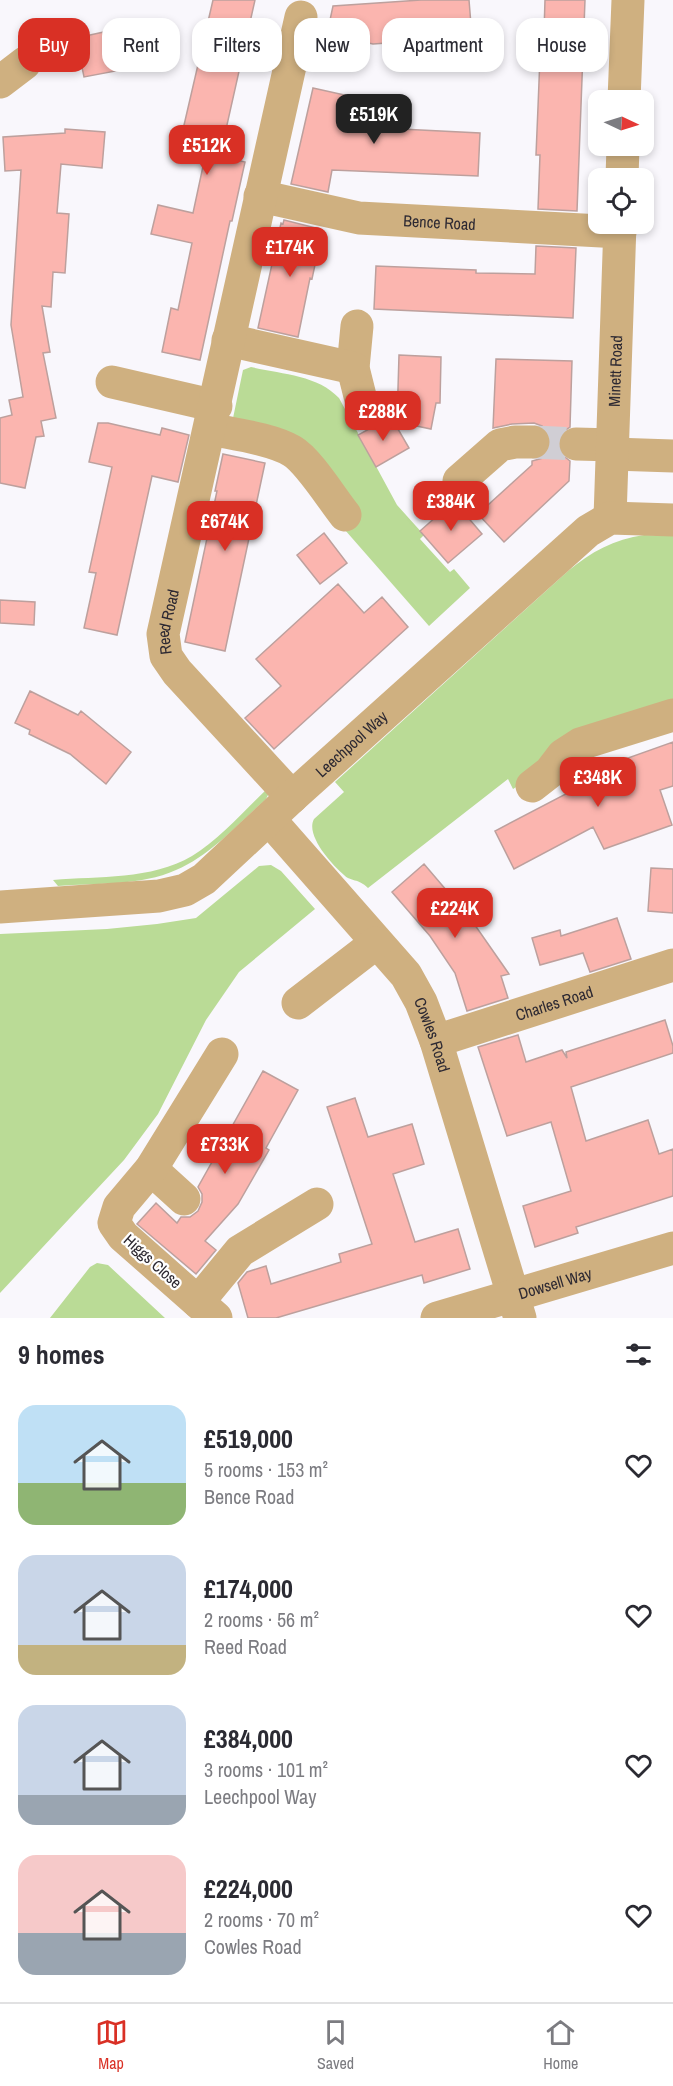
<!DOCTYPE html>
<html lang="en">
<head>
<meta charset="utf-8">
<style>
  body { margin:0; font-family:"Archivo Narrow",sans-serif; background:#f2f2f3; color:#2b2b33; height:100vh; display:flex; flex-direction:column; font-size:22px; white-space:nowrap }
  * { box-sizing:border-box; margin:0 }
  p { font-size:20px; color:#7c7c81 }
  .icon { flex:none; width:33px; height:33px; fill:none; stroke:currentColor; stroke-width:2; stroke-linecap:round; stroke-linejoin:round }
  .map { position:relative; height:1318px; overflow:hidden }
  .drawer { display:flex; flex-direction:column; background:#fff; flex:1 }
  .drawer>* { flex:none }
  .hud { position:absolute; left:18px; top:18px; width:638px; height:54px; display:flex; gap:12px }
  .needle { width:39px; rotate:94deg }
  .tools { position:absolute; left:588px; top:90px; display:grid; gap:12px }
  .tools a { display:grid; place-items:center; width:66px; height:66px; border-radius:12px; background:#fff; box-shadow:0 3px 9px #0003; font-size:30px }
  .price { position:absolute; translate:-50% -51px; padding:0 14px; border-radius:12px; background:#d93025; color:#fff; font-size:20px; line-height:39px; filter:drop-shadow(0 2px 3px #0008) }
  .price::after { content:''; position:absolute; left:50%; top:36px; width:18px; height:14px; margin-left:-9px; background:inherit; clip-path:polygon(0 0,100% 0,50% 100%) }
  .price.current { background:#222; color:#fff }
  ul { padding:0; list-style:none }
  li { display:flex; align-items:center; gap:18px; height:150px; padding:0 18px }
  li span { display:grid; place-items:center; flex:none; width:168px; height:120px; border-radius:18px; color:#555 }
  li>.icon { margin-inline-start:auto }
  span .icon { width:72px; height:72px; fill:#fffc; stroke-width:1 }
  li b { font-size:26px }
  h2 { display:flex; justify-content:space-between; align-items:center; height:72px; padding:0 18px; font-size:26px }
  .tag { padding:0 21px; border-radius:18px; background:#fff; box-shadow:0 3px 9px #0003; font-size:21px; line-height:54px }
  .tag.current { background:#d93025; color:#fff }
  .tabs { display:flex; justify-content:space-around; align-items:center; height:84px; border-top:2px solid #e1e1e2; background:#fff; font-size:16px; color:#7c7c81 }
  .tabs a { display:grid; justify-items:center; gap:3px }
  .tabs .current { color:#d93025 }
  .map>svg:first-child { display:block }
</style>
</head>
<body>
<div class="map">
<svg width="673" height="1318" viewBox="0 0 673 1318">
  <rect width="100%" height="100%" fill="#f9f7fc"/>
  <path fill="#badb96" d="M 251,367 C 281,374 318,375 339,398 L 397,505 L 424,535 L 420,539 L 450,572 L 454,569 L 470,588 L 429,626 L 345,530 L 358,519 L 232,423 L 243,370 Z
    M 644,535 L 673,536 L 673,706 L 534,776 L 513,789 L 508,779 L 368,888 C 358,878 351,882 344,875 C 332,865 305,835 314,819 L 344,792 L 335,782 L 568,571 C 591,552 614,539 644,535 Z
    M 268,788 L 269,793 L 266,799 C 238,824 211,855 176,870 C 141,886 96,883 58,886 L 53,880 C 99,876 151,880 192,856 C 219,840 245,810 268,788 Z
    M 271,865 L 281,871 L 315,909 L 239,972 L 206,1020 L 158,1114 L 124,1160 L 0,1293 L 0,934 L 107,929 L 157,924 L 196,918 L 259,866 Z
    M 97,1263 L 108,1265 L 165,1318 L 50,1318 L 90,1267 Z"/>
  <path fill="#fbb5af" stroke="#bda09d" stroke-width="1.5" d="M 213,0 L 255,0 L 220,156 L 245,162 L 232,221 L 230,221 L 200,360 L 162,352 L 171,308 L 178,310 L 192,243 L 151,234 L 158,205 L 193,213 L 205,157 L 178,151 Z
    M 421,0 L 469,0 L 472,37 L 373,44 L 327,34 L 333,6 Z
    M 545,0 L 585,0 L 577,211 L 538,209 L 540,155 L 536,155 L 538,107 L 541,32 L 544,32 Z
    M 113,30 L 121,70 L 84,77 L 76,38 Z
    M 313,88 L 367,100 L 361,127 L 480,133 L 478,176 L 332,170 L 328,192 L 291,184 Z
    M 65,129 L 105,132 L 102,168 L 61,164 L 57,213 L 69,214 L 65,273 L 53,272 L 51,307 L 42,306 L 50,352 L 43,353 L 56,418 L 41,421 L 44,436 L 36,437 L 25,488 L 0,483 L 0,418 L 12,415 L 9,400 L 23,397 L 11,325 L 21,170 L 5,171 L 3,137 L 65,133 Z
    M 284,220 L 320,229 L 320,232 L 322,232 L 312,279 L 310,278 L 298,337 L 258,328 L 281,223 L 283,224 Z
    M 536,246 L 576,248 L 573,318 L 374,309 L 376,266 L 476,270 L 476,273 L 535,274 Z
    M 399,355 L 441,357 L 440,403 L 436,403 L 431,429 L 397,422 Z
    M 496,359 L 572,361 L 570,427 L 560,434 L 557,444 L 560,453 L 570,461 L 569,481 L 504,542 L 478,514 L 532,465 L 532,461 L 543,458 L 549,451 L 552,441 L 549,432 L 542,426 L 534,423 L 512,424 L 493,428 Z
    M 391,417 L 409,448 L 376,467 L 358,435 Z
    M 98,423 L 108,423 L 160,435 L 162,428 L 189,435 L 178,482 L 152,476 L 117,635 L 84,628 L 96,573 L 89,572 L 112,467 L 89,462 Z
    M 223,454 L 265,463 L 225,651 L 185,642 L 217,491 L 215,491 Z
    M 454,501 L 482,534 L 448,563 L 420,531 Z
    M 324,533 L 347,563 L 320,584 L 297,555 Z
    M 338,584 L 364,613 L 382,597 L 408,627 L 274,749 L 245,718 L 281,686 L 256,659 Z
    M 0,600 L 35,602 L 34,625 L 0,623 Z
    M 30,691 L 78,715 L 81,711 L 131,752 L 106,784 L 70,754 L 29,734 L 30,730 L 15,723 Z
    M 673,742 L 673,786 L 660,790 L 672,825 L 604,849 L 593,827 L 514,869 L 495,831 L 587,783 L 583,776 L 600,768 Z
    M 424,864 L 470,918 L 509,974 L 501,976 L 508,998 L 467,1011 L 455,973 L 430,936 L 392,892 Z
    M 651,868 L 673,869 L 673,913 L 648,911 Z
    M 617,918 L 631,959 L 590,972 L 583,953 L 540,965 L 532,938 L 560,930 L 561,936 Z
    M 665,1020 L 673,1046 L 673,1053 L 571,1087 L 586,1141 L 648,1120 L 659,1154 L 673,1149 L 673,1196 L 576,1227 L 578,1233 L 535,1247 L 523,1206 L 571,1191 L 551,1122 L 507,1136 L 478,1047 L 518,1035 L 526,1062 L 562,1050 L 567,1058 L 566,1052 Z
    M 263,1071 L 298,1090 L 266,1148 L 269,1150 L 238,1204 L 205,1241 L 216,1250 L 196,1274 L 137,1224 L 156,1203 L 177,1223 L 181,1217 L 190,1217 L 198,1211 L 202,1202 L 202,1194 L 198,1187 Z
    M 355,1098 L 368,1137 L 412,1124 L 424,1164 L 393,1174 L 415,1242 L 458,1229 L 470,1269 L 424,1283 L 422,1275 L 276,1318 L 248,1318 L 238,1283 L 247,1272 L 266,1266 L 271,1284 L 341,1262 L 339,1254 L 372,1244 L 327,1107 Z"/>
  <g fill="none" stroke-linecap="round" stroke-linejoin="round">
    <path stroke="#d0ced4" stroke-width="33" stroke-dasharray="33 16" stroke-linecap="butt" d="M 533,442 L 576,444"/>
    <g stroke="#cfb080" stroke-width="33">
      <path d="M 0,82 L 25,63"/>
      <path d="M 624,100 L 628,0"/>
      <path d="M 622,178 L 623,146"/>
      <path id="s1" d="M 260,196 L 359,218 L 620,232"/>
      <path d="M 357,326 L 353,368 L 360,396"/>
      <path d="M 228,340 L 353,368"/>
      <path d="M 112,382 L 216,406"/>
      <path d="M 210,429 C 233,434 272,439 292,451 C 309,461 332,499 345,515"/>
      <path d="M 576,444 L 614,445"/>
      <path d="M 613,454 L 673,456"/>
      <path d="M 459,481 L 500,445 L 515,442 L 533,442"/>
      <path id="s2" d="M 610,518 L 620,224"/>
      <path d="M 532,786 L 550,772 L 563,755 L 580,744 L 673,715"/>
      <path id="s3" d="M 292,797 L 177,672 L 166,656 L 163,634 C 211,428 254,222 301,17"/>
      <path id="s4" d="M 269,819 L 406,975 L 421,1002 L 436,1041 L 520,1318"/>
      <path id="s5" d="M 0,907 L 159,896 L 185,890 L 204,879 L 292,797 L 588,531 L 610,518 L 673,520"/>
      <path d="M 298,1003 L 376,943"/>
      <path id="s6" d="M 436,1041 L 673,965"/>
      <path d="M 151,1169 L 184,1199"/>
      <path d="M 198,1302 L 240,1251 L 317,1204"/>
      <path d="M 216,1318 L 123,1236 L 114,1223 L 119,1207 L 151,1169 L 222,1054"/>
      <path id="s7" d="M 437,1318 L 673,1248"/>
    </g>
  </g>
  <g text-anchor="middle" stroke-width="4.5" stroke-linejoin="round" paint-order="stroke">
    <g font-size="16" fill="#2d2932" stroke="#fff">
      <text dy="6" stroke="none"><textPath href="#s1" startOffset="182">Bence Road</textPath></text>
      <text dy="6" stroke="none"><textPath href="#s2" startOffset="147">Minett Road</textPath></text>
      <text dy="6" stroke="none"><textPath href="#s3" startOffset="224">Reed Road</textPath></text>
      <text dy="6" stroke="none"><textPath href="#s5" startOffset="408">Leechpool Way</textPath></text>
      <text dy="6" stroke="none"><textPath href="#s6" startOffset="124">Charles Road</textPath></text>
      <text dy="6" stroke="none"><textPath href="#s4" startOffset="273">Cowles Road</textPath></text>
      <text transform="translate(153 1261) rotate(42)" y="6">Higgs Close</text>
      <text dy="6" stroke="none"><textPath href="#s7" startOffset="123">Dowsell Way</textPath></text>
    </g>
  </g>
</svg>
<div class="tools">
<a><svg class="needle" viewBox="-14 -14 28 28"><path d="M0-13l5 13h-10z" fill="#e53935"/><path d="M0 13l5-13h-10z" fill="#7c7c81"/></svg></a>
<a><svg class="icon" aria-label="locate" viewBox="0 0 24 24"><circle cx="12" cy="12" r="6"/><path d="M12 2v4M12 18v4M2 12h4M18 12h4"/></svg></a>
</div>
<b class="price current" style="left:374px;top:145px">£519K</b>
<b class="price" style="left:207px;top:176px">£512K</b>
<b class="price" style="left:290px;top:278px">£174K</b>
<b class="price" style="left:383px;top:442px">£288K</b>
<b class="price" style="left:451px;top:532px">£384K</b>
<b class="price" style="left:225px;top:552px">£674K</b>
<b class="price" style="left:598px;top:808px">£348K</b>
<b class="price" style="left:455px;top:939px">£224K</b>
<b class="price" style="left:225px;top:1175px">£733K</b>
<div class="hud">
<a class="tag current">Buy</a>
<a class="tag">Rent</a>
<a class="tag">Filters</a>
<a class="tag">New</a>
<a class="tag">Apartment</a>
<a class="tag">House</a>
</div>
</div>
<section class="drawer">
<h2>9 homes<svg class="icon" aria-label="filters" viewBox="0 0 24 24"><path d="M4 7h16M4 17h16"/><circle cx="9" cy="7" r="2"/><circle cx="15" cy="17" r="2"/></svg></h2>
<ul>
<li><span style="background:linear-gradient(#bfe0f5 65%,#8fb573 0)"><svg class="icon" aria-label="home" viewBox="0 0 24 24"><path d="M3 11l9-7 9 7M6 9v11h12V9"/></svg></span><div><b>£519,000</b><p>5 rooms · 153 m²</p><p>Bence Road</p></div><svg class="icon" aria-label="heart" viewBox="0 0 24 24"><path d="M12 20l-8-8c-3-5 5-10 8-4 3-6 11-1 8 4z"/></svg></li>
<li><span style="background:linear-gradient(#c9d6e8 75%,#c2b280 0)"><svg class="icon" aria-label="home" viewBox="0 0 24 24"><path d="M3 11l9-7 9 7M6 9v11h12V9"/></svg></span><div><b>£174,000</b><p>2 rooms · 56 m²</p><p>Reed Road</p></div><svg class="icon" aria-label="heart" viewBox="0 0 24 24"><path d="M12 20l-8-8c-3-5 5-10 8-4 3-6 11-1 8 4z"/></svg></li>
<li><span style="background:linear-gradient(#c9d6e8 75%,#9aa5b1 0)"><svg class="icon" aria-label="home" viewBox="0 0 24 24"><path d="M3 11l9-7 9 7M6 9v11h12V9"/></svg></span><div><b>£384,000</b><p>3 rooms · 101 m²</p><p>Leechpool Way</p></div><svg class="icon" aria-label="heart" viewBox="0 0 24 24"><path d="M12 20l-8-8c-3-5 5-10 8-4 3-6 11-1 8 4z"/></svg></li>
<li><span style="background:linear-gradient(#f6c9c9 65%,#9aa5b1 0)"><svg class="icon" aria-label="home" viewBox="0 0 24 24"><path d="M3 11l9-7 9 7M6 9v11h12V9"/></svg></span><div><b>£224,000</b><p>2 rooms · 70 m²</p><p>Cowles Road</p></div><svg class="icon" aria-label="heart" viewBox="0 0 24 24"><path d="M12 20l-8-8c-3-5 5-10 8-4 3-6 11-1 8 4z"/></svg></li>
</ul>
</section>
<nav class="tabs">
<a class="current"><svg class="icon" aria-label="map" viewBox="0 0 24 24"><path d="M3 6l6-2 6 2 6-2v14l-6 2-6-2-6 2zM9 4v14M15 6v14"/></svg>Map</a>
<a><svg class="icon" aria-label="saved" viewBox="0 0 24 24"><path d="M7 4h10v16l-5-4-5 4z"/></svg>Saved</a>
<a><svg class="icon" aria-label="home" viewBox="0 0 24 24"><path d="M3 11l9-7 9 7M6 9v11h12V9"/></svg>Home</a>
</nav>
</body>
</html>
